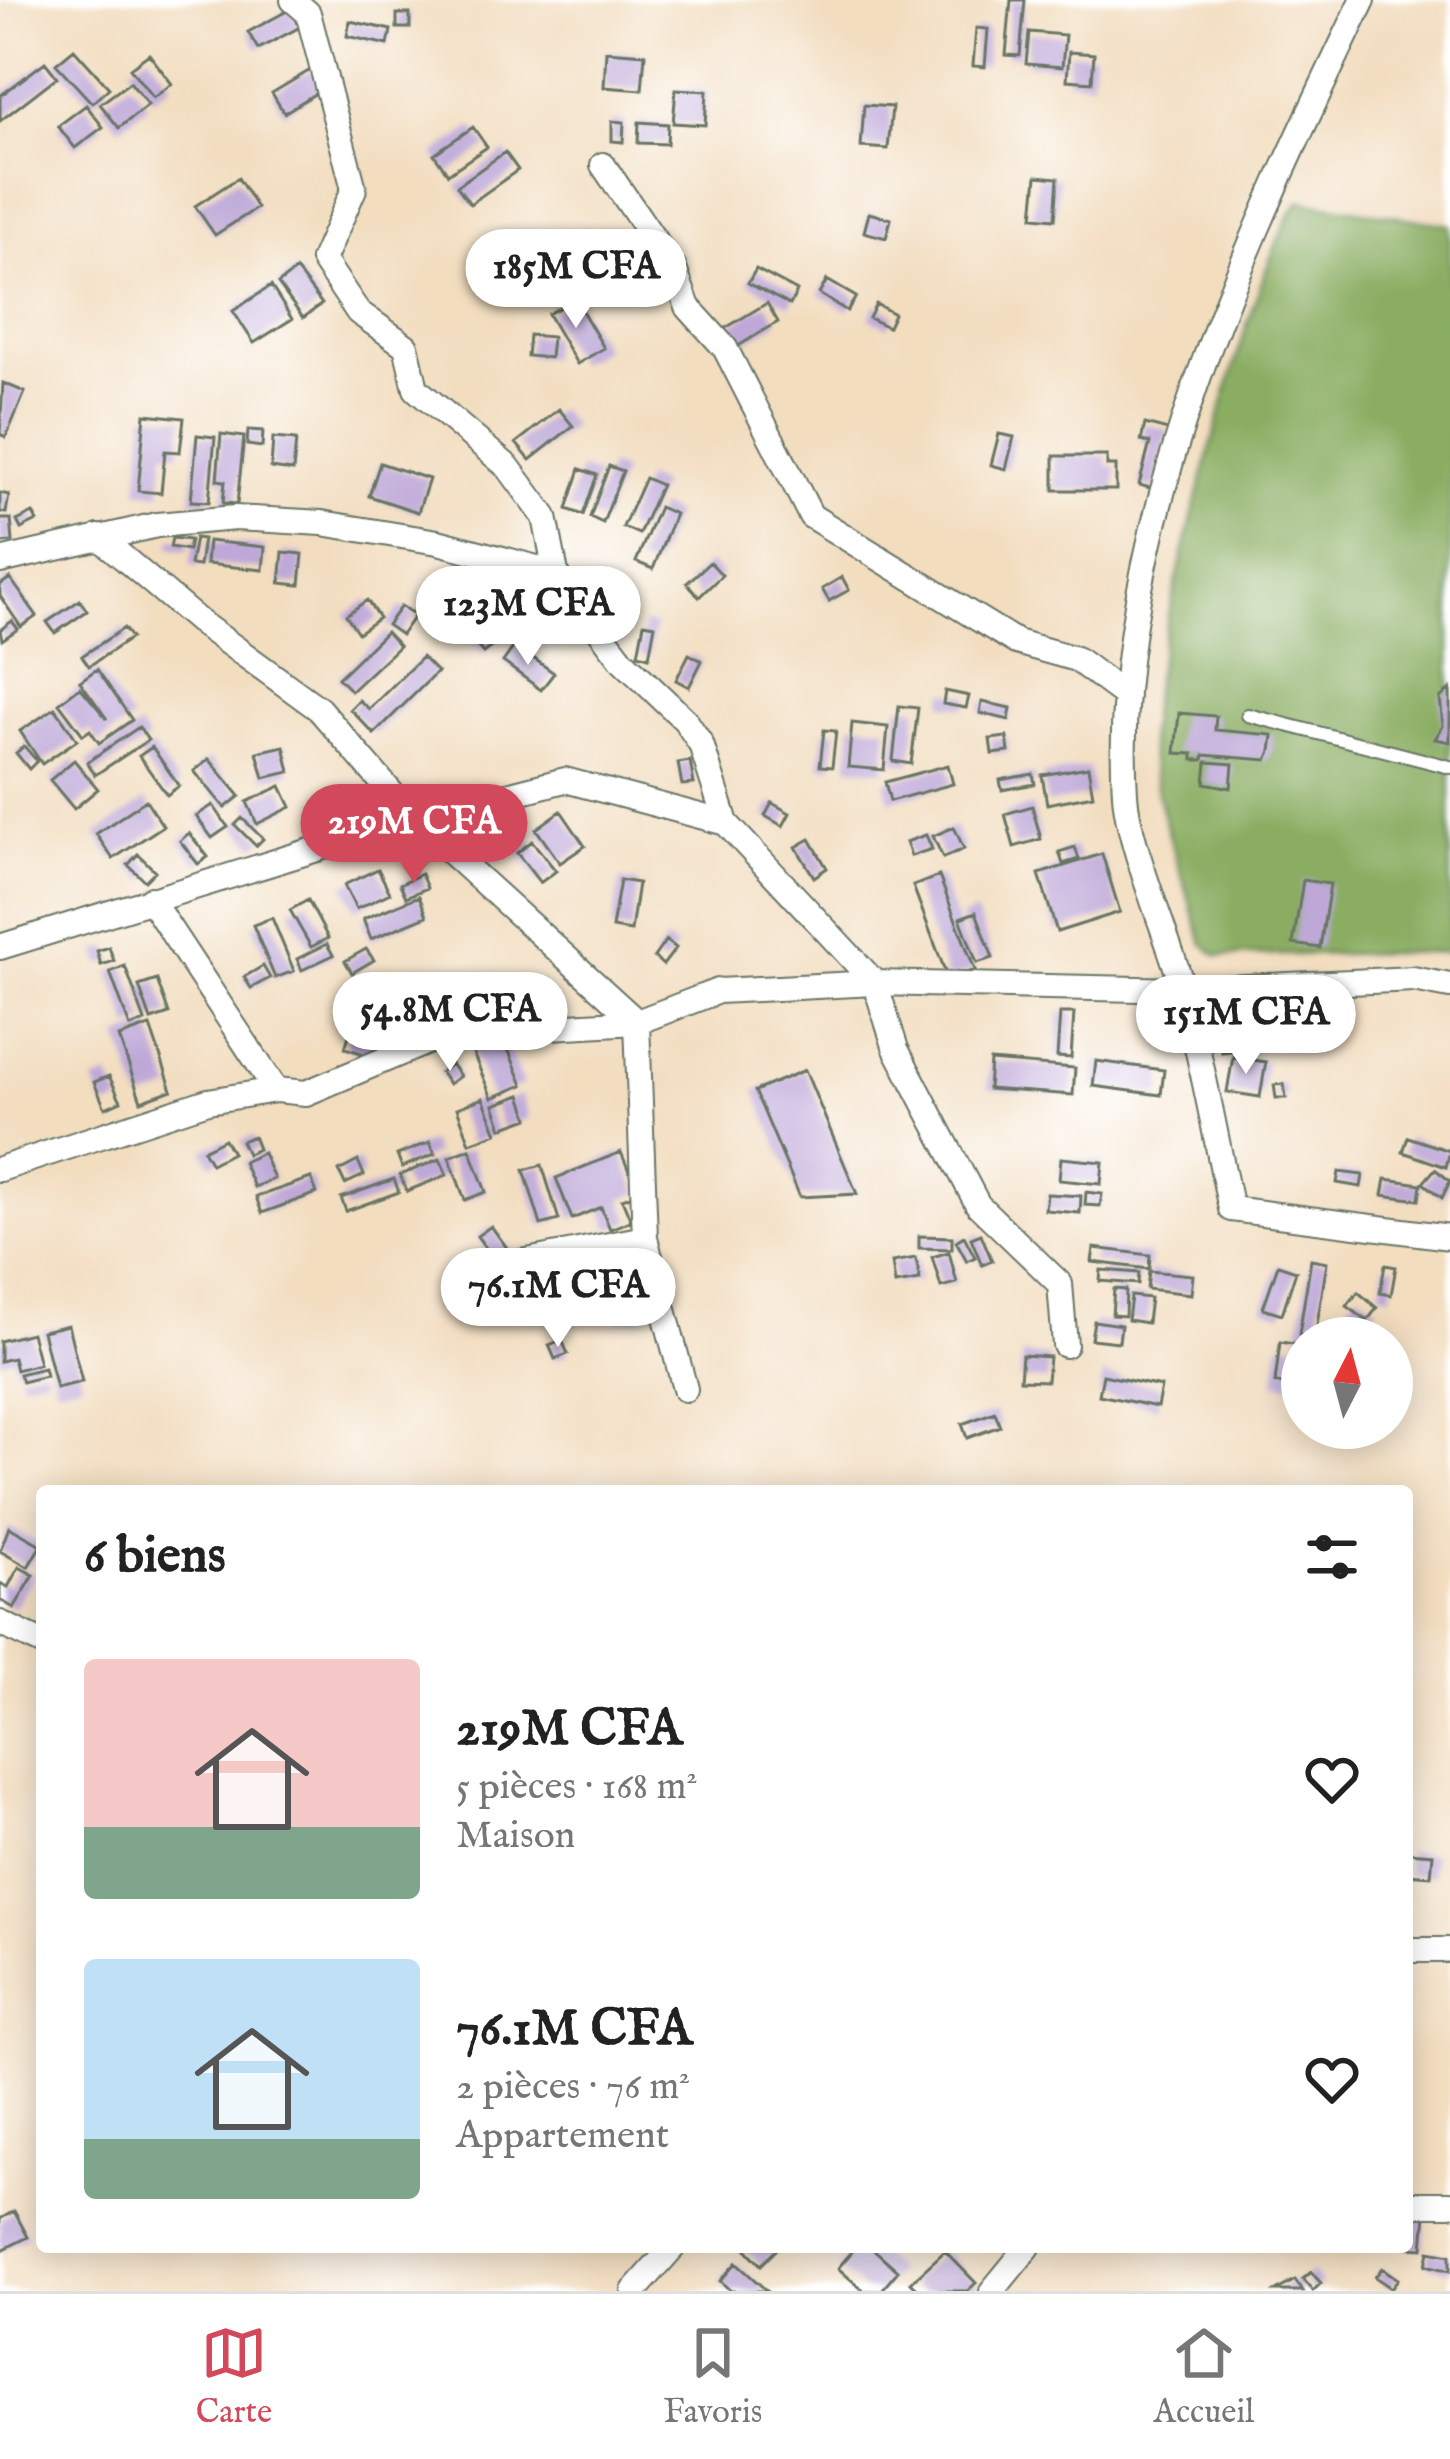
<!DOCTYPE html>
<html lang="fr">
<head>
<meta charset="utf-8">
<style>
  body { margin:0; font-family:"IM FELL English",serif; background:#f2f2f2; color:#222; height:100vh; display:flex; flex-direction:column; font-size:45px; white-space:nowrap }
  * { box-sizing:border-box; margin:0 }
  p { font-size:39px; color:#767676 }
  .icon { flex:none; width:66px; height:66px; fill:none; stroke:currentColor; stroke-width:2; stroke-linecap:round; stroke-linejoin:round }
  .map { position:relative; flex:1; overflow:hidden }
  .sheet { position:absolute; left:36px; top:1485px; width:1377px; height:768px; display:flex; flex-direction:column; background:#fff; border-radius:12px; box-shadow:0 6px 30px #0003 }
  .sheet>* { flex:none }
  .needle { width:78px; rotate:6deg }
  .tools { position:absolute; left:1281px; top:1317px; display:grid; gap:24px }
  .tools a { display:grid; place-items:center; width:132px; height:132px; border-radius:50%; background:#fff; box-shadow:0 6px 30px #0003; font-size:60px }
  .price { position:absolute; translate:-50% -102px; padding:0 27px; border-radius:42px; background:#fff; color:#222; font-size:39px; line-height:78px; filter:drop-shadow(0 3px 6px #0008) }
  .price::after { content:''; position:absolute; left:50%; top:72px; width:36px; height:27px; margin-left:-18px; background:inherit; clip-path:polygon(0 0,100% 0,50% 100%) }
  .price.selected { background:#d1495b; color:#fff }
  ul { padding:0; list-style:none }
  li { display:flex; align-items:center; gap:36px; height:300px; padding:0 48px }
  li span { display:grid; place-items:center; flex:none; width:336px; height:240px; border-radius:12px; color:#555 }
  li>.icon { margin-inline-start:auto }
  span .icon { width:144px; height:144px; fill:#fffc; stroke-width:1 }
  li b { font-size:51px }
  h2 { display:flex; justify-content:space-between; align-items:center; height:144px; padding:0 48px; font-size:51px }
  .dock { display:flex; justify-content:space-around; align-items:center; height:168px; border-top:3px solid #e0e0e0; background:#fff; font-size:33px; color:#767676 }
  .dock a { display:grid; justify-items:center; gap:6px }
  .dock .selected { color:#d1495b }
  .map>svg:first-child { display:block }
</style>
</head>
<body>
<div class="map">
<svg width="1450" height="2291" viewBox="0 0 1450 2291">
  <rect width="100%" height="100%" fill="#fff"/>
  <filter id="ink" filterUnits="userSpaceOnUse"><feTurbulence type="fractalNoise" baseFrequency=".00833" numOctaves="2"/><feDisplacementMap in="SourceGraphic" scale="24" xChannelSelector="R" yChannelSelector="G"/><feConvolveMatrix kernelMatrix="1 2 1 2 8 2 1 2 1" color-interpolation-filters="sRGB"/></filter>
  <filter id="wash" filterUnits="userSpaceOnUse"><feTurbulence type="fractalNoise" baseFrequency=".004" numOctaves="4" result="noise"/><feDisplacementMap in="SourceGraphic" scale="48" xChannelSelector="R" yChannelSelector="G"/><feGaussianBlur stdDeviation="2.7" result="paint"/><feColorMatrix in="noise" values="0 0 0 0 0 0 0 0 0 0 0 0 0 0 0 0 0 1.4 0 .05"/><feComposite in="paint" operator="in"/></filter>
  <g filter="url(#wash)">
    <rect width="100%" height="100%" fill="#f2ddbf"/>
    <path fill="#8aad62" stroke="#54754b" stroke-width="3" d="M 1300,201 L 1450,225 L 1450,952 L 1218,956 L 1203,944 C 1187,887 1148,788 1149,732 C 1150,658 1256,246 1300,201 Z"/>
    <g id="blocks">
      <path fill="#bea8d8" d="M 1011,0 L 1025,0 L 1020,56 L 1006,55 Z
        M 291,9 L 300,27 L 258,49 L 248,32 Z
        M 397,14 L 410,14 L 410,28 L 397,28 Z
        M 350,21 L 391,30 L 388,45 L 347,36 Z
        M 976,28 L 988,29 L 985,67 L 973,66 Z
        M 1029,32 L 1065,35 L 1062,67 L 1026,64 Z
        M 74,49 L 109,88 L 92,103 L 56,64 Z
        M 606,51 L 645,54 L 642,90 L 604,87 Z
        M 1069,52 L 1094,54 L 1092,82 L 1067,80 Z
        M 149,54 L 172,84 L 153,98 L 130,68 Z
        M 45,62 L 57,77 L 0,121 L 0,96 Z
        M 312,69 L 324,88 L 284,113 L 272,93 Z
        M 130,82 L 148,105 L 119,128 L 100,104 Z
        M 676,89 L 707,91 L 705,125 L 673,123 Z
        M 86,105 L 103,127 L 75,148 L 58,126 Z
        M 864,105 L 892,107 L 888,149 L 861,147 Z
        M 612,121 L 624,122 L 623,142 L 612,141 Z
        M 639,122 L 668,124 L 667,144 L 638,143 Z
        M 473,127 L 487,147 L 448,174 L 434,154 Z
        M 505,152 L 518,170 L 470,204 L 457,186 Z
        M 1037,176 L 1058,178 L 1055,219 L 1033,217 Z
        M 238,178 L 257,208 L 215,235 L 195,206 Z
        M 869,213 L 891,219 L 886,238 L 864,232 Z
        M 756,269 L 797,291 L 790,305 L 748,283 Z
        M 296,270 L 322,304 L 303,318 L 278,284 Z
        M 827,280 L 856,297 L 847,311 L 819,294 Z
        M 271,286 L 292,319 L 254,343 L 233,311 Z
        M 575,299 L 604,348 L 577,364 L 548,314 Z
        M 767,303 L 778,322 L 735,348 L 724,329 Z
        M 876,304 L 894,314 L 888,327 L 869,318 Z
        M 529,335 L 552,337 L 550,358 L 527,356 Z
        M 3,383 L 25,392 L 6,437 L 0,434 Z
        M 559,409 L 573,426 L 530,460 L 516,443 Z
        M 145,414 L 184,418 L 180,452 L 165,451 L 161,493 L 138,491 Z
        M 1145,424 L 1168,430 L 1154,489 L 1139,485 L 1150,443 L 1141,441 Z
        M 248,430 L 263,431 L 262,447 L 247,445 Z
        M 221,434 L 244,437 L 237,504 L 223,503 L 225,481 L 217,480 Z
        M 999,434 L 1014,437 L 1006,469 L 991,465 Z
        M 197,435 L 215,437 L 209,502 L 191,501 Z
        M 273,438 L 296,440 L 293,471 L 271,468 Z
        M 1054,456 L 1107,456 L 1107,466 L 1116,466 L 1116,490 L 1054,490 Z
        M 380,463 L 429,479 L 418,512 L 369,496 Z
        M 609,466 L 623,471 L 603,523 L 590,517 Z
        M 580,469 L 597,475 L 583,515 L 567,509 Z
        M 645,478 L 661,485 L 639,534 L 623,527 Z
        M 0,493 L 9,495 L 6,513 L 0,512 Z
        M 659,507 L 675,514 L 653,569 L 636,562 Z
        M 33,513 L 37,521 L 21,529 L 17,521 Z
        M 0,519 L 11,519 L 13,542 L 0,543 Z
        M 172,538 L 190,540 L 188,550 L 170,547 Z
        M 195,538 L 203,539 L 199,566 L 190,565 Z
        M 208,541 L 265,547 L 263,570 L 206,564 Z
        M 283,552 L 303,554 L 300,585 L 280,583 Z
        M 710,562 L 722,575 L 699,597 L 687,583 Z
        M455 572a8 8 0 1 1 16 0a8 8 0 1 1-16 0Z
        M 842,577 L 849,590 L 829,601 L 822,589 Z
        M 10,578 L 37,616 L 21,627 L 0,596 L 0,585 Z
        M 80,600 L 87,611 L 55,633 L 47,622 Z
        M 367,600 L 379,618 L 358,633 L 346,615 Z
        M 401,606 L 415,615 L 401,635 L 387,625 Z
        M 508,615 L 517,628 L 483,653 L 472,640 Z
        M 562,620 L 567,627 L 554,636 L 549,628 Z
        M 12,621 L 18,629 L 2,640 L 0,630 Z
        M 644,623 L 655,625 L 649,657 L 638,654 Z
        M 124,628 L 131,638 L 89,666 L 82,656 Z
        M 386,632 L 399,646 L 351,691 L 338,678 Z
        M 515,645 L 554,673 L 541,690 L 503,662 Z
        M 689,654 L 702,661 L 689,687 L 676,680 Z
        M 422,657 L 437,672 L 374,734 L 350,709 L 359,700 L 369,709 Z
        M 97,669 L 132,720 L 99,743 L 90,730 L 83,735 L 59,703 L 80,687 L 107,719 L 80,681 Z
        M 1450,689 L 1450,742 L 1435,739 L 1443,726 L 1440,698 Z
        M 945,691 L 969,696 L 966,708 L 943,704 Z
        M 982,702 L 1011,708 L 1009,720 L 980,713 Z
        M 899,706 L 918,708 L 911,764 L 893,761 Z
        M 55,708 L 77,740 L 42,764 L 20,731 Z
        M 1179,713 L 1216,716 L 1215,730 L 1273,735 L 1271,751 L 1267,760 L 1204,755 L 1203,760 L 1193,760 L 1193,754 L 1175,753 Z
        M 852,723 L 888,727 L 884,770 L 848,767 Z
        M 139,727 L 148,740 L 95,775 L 87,762 Z
        M 824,730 L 836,731 L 832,767 L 820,766 Z
        M 1007,737 L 1009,752 L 992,754 L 990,739 Z
        M 24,746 L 37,761 L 29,769 L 16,753 Z
        M 284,746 L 290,772 L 264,778 L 257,752 Z
        M 152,747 L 179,786 L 167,795 L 139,756 Z
        M 209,759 L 240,796 L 225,808 L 194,771 Z
        M 74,760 L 98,789 L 74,809 L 50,780 Z
        M 690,761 L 694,784 L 682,785 L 678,763 Z
        M 1207,762 L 1233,764 L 1231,788 L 1205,783 Z
        M 948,765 L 953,784 L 890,801 L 885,782 Z
        M 1088,767 L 1093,795 L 1047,804 L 1042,775 Z
        M 1033,774 L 1035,784 L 1002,790 L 1000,780 Z
        M 281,786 L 291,807 L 257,824 L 247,802 Z
        M 146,800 L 163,826 L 113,859 L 96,834 Z
        M 772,803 L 790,813 L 783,826 L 765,816 Z
        M 213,805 L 228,827 L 212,838 L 196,816 Z
        M 1032,806 L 1041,839 L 1014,847 L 1005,814 Z
        M 561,811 L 585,846 L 560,863 L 536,829 Z
        M 242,818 L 263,839 L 256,846 L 235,825 Z
        M 954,827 L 964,849 L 943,858 L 933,836 Z
        M 189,833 L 208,857 L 198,864 L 180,841 Z
        M 926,835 L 932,849 L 911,856 L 906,842 Z
        M 810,839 L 827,868 L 814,877 L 796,847 Z
        M 532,841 L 556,871 L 540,883 L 517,853 Z
        M 1075,847 L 1079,859 L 1063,864 L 1059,852 Z
        M 415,851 L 424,859 L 412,872 L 404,865 Z
        M 138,854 L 155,871 L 145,881 L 128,865 Z
        M 1102,854 L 1120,912 L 1057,932 L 1039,874 Z
        M 378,869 L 390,893 L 356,909 L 344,885 Z
        M 421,874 L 427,888 L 406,897 L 400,884 Z
        M 939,876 L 975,970 L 948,979 L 913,886 Z
        M 620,880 L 638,883 L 631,931 L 612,928 Z
        M 1303,880 L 1330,884 L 1320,948 L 1293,944 Z
        M 419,896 L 427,916 L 371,939 L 363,919 Z
        M 308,900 L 328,938 L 311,947 L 290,910 Z
        M 976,912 L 993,958 L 977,963 L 960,918 Z
        M 272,918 L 294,971 L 275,978 L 253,925 Z
        M 666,940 L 676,948 L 663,965 L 654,957 Z
        M 327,944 L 333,955 L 302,970 L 297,959 Z
        M 109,947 L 114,961 L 101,965 L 97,951 Z
        M 366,949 L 374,960 L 352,973 L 345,961 Z
        M 125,966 L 145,1021 L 130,1027 L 110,972 Z
        M 263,966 L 270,978 L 251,988 L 244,977 Z
        M 157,980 L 169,1014 L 151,1020 L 139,986 Z
        M 1060,1013 L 1074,1013 L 1071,1058 L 1057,1057 Z
        M 353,1023 L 385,1033 L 377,1058 L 345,1048 Z
        M 150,1026 L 172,1090 L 141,1101 L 119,1037 Z
        M 1270,1027 L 1270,1047 L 1250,1047 L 1250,1028 Z
        M 1243,1028 L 1245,1049 L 1222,1052 L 1220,1030 Z
        M 500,1030 L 523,1085 L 492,1098 L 469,1044 Z
        M 1233,1057 L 1266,1062 L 1260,1097 L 1227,1092 Z
        M 990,1061 L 1075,1068 L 1073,1095 L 988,1089 Z
        M 1096,1061 L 1164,1070 L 1161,1095 L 1093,1086 Z
        M 451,1064 L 460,1076 L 449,1084 L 440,1072 Z
        M 805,1070 L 857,1194 L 800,1197 L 755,1091 Z
        M 109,1076 L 121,1101 L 105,1108 L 94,1082 Z
        M 1284,1084 L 1286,1098 L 1276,1098 L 1274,1085 Z
        M 521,1095 L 529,1118 L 502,1128 L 494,1105 Z
        M 483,1098 L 497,1133 L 470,1143 L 457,1108 Z
        M 253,1136 L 258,1149 L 247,1154 L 241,1141 Z
        M 1408,1137 L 1450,1151 L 1446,1167 L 1403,1152 Z
        M 224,1139 L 232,1153 L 211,1164 L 203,1150 Z
        M 430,1142 L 435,1154 L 402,1167 L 397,1155 Z
        M 470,1149 L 486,1192 L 465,1200 L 449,1157 Z
        M 621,1152 L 638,1193 L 622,1199 L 631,1221 L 610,1229 L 601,1207 L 572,1219 L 556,1178 Z
        M 263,1153 L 274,1179 L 254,1187 L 243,1162 Z
        M 1061,1158 L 1103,1162 L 1101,1184 L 1059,1180 Z
        M 440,1159 L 447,1175 L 407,1191 L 400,1175 Z
        M 358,1161 L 364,1175 L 345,1184 L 339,1171 Z
        M 542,1165 L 559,1220 L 541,1225 L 524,1170 Z
        M 1435,1169 L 1450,1181 L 1442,1198 L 1423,1183 Z
        M 1339,1172 L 1363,1175 L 1361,1187 L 1337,1183 Z
        M 311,1178 L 317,1193 L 262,1213 L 256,1197 Z
        M 394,1179 L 399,1192 L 346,1211 L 341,1198 Z
        M 1386,1179 L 1421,1184 L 1419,1200 L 1383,1195 Z
        M 1086,1192 L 1102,1194 L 1100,1206 L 1085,1205 Z
        M 1047,1194 L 1081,1196 L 1080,1213 L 1045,1210 Z
        M 491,1226 L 507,1248 L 493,1258 L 477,1236 Z
        M 981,1234 L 992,1261 L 982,1265 L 971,1238 Z
        M 919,1236 L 952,1237 L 952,1249 L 919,1248 Z
        M 964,1236 L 975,1257 L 967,1261 L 956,1241 Z
        M 1094,1248 L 1150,1255 L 1149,1269 L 1092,1262 Z
        M 949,1252 L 957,1283 L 941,1287 L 932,1257 Z
        M 916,1258 L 920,1280 L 895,1284 L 892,1262 Z
        M 1311,1259 L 1327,1262 L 1315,1337 L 1299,1334 Z
        M 637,1264 L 645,1318 L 618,1321 L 610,1268 Z
        M 1278,1265 L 1296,1271 L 1282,1314 L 1263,1308 Z
        M 1385,1265 L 1396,1267 L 1391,1295 L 1380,1293 Z
        M 1101,1270 L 1139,1273 L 1138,1284 L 1100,1281 Z
        M 1149,1271 L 1193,1275 L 1191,1294 L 1147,1289 Z
        M 536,1286 L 541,1298 L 525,1304 L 520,1292 Z
        M 1114,1289 L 1126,1290 L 1125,1316 L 1112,1315 Z
        M 1358,1292 L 1377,1308 L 1367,1321 L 1347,1306 Z
        M 1131,1296 L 1150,1298 L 1147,1323 L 1128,1320 Z
        M 539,1305 L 544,1317 L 532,1322 L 528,1310 Z
        M 1094,1321 L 1121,1325 L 1119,1342 L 1091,1339 Z
        M 68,1325 L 82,1382 L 56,1388 L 42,1331 Z
        M 31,1333 L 39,1364 L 16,1370 L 13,1358 L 0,1361 L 0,1341 Z
        M 562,1340 L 568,1354 L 555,1359 L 549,1345 Z
        M 1280,1342 L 1302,1345 L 1302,1386 L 1275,1383 Z
        M 1022,1355 L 1049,1357 L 1047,1381 L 1020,1380 Z
        M 44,1368 L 46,1376 L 22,1382 L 19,1374 Z
        M 1103,1375 L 1161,1387 L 1157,1407 L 1099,1395 Z
        M 995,1412 L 1000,1426 L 967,1438 L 962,1424 Z
        M 9,1527 L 41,1545 L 28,1567 L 0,1551 Z
        M 19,1567 L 34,1575 L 14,1608 L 0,1600 L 0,1583 L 8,1587 Z
        M 1407,1852 L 1433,1854 L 1431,1876 L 1407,1874 Z
        M 14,2211 L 28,2237 L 0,2251 L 0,2219 Z
        M 1409,2213 L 1426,2214 L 1423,2248 L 1407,2247 Z
        M 744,2247 L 775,2247 L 777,2249 L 761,2265 Z
        M 856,2247 L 871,2247 L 898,2271 L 881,2291 L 864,2291 L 838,2268 Z
        M 945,2251 L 976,2283 L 967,2291 L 920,2291 L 911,2282 Z
        M 1429,2251 L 1450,2255 L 1450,2271 L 1426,2265 Z
        M 736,2263 L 767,2291 L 731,2291 L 720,2281 Z
        M 1382,2268 L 1398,2279 L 1391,2288 L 1375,2277 Z
        M 1311,2272 L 1321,2283 L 1313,2291 L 1303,2279 Z
        M 1295,2280 L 1302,2291 L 1276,2291 Z"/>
    </g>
  </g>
  <g filter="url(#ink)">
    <use href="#blocks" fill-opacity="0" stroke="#697565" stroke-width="3"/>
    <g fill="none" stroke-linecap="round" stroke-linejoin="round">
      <defs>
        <path id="service" d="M 1248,715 L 1450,767"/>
        <path id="minor" d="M 293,0 L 308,13 L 354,189 L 323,260 L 358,312 L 406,346 L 416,389 L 508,467 L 545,517 L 556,573
          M 1363,0 C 1251,233 1108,530 1125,794 C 1128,844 1167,934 1182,986 C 1202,1059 1215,1135 1231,1209 L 1450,1237
          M 603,165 L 674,269 L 688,307 L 725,348 L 811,516 L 1016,642 L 1076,659 L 1126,696
          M 99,537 L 198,621 L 319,709 L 414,819 L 637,1022 L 645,1238 L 685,1389
          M 0,561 L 157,525 L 235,518 L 322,523 L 438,542 L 556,573 L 623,661 L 685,720 L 701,744 L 726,823
          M 150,899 L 276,1090
          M 0,947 L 414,819 L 565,780 L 726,823 L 875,983 L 896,1049 L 978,1205 L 1060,1284 L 1065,1345
          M 0,1169 L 208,1101 L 276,1090 L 306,1093 L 448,1033 L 637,1022 L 718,991 L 875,983 L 1183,990 L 1413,979 L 1450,986
          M 465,1273 L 645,1238
          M 0,1623 L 42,1643
          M 1407,1950 L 1450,1950
          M 1407,2204 L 1450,2204
          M 634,2291 L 673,2247
          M 992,2291 L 1028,2247"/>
      </defs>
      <use href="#service" stroke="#697565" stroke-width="16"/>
      <use href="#minor" stroke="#697565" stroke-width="28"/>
      <use href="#service" stroke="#fff" stroke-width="12"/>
      <use href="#minor" stroke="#fff" stroke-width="24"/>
    </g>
  </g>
</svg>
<div class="tools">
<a><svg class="needle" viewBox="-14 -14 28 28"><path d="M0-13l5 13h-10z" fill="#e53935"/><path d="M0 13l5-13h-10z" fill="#767676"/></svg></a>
</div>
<b class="price" style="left:576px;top:331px">185M CFA</b>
<b class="price" style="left:528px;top:668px">123M CFA</b>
<b class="price selected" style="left:414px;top:886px">219M CFA</b>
<b class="price" style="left:450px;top:1074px">54.8M CFA</b>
<b class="price" style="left:1246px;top:1077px">151M CFA</b>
<b class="price" style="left:558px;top:1350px">76.1M CFA</b>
<section class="sheet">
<h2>6 biens<svg class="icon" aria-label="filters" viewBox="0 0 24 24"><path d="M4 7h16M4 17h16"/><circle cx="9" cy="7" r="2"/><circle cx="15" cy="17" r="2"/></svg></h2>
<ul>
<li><span style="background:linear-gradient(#f6c9c9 70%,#7fa58c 0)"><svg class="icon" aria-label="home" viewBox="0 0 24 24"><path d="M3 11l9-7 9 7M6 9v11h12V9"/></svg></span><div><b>219M CFA</b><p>5 pièces · 168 m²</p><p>Maison</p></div><svg class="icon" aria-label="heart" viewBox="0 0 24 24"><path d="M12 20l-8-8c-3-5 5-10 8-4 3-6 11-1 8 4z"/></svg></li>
<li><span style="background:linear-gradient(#bfe0f5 75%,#7fa58c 0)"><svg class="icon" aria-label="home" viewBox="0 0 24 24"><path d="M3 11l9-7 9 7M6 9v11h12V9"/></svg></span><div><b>76.1M CFA</b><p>2 pièces · 76 m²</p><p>Appartement</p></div><svg class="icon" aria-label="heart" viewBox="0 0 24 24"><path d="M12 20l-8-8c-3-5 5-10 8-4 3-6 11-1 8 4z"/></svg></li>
</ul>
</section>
</div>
<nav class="dock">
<a class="selected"><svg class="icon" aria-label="map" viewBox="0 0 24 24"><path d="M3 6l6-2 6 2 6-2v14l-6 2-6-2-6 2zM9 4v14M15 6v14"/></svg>Carte</a>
<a><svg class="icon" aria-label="saved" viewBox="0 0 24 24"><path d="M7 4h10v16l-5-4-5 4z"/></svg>Favoris</a>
<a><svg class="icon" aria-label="home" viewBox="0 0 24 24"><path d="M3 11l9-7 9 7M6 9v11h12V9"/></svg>Accueil</a>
</nav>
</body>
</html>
